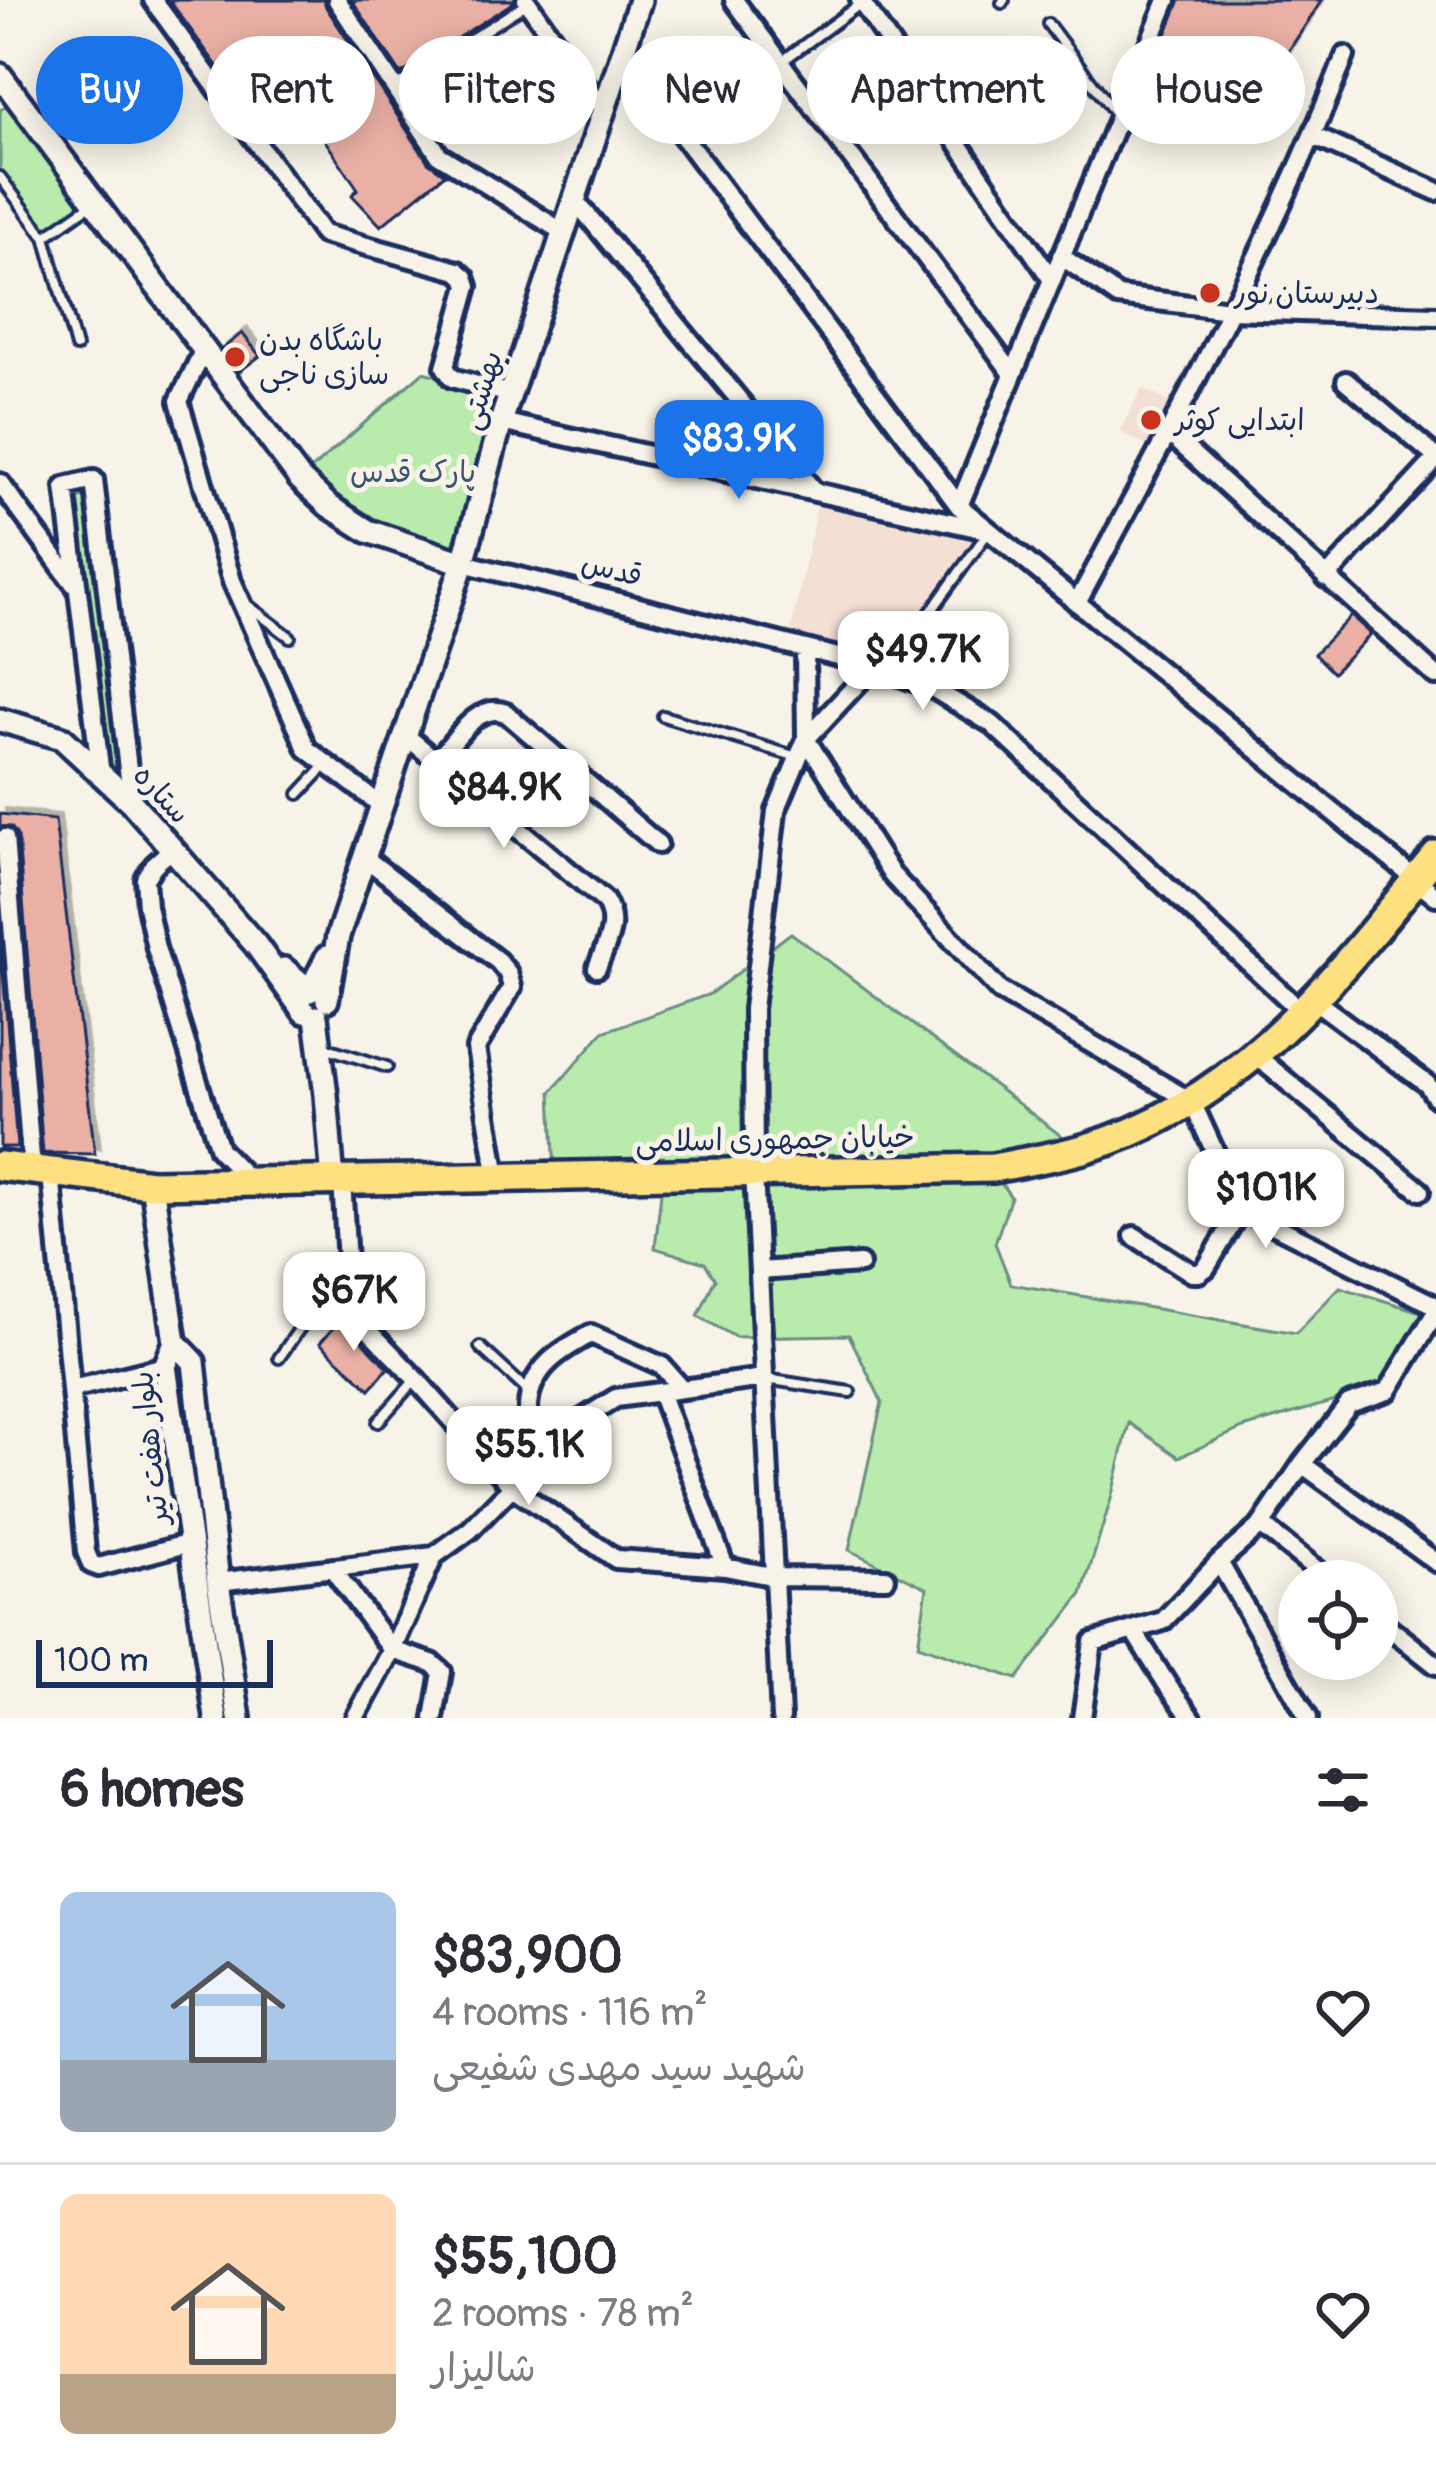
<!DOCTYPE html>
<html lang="en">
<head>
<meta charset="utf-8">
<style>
  body { margin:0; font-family:Pangolin,"Playpen Sans Arabic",sans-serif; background:#f7f7f7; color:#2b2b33; height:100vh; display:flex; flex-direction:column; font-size:45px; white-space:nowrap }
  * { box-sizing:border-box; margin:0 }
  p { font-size:39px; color:#7c7c81 }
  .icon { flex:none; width:66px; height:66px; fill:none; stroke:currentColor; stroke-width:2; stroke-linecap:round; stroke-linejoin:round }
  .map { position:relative; height:1718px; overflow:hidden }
  .drawer { display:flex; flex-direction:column; background:#fff; flex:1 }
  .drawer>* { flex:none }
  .hud { position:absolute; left:36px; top:36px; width:1365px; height:108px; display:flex; gap:24px }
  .buttons { position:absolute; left:1278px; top:1560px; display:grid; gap:24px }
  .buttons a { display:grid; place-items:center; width:120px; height:120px; border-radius:50%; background:#fff; box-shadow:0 6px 30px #0003; font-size:60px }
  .scale { position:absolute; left:36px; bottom:30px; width:237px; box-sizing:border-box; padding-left:12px; border:6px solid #1b2f5e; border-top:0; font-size:33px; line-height:42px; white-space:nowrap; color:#1b2f5e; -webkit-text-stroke:9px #f7f3e8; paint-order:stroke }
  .price { position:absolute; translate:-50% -102px; padding:0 27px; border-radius:24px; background:#fff; color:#222; font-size:39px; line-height:78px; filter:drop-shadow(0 3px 6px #0008) }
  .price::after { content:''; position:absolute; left:50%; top:72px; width:36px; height:27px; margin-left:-18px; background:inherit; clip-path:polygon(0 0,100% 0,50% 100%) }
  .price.current { background:#1a73e8; color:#fff }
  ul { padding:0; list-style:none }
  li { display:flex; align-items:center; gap:36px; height:300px; padding:0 60px }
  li+li { border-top:3px solid #e1e1e2 }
  li span { display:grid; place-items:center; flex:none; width:336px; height:240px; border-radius:18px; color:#555 }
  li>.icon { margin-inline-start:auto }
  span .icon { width:144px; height:144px; fill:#fffc; stroke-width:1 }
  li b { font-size:51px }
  h2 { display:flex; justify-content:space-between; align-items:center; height:144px; padding:0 60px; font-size:51px }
  .chip { padding:0 42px; border-radius:54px; background:#fff; box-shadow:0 6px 30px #0003; font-size:42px; line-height:108px }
  .chip.current { background:#1a73e8; color:#fff }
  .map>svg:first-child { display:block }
</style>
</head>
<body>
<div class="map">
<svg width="1436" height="1718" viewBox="0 0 1436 1718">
  <defs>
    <filter id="shadow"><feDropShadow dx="5.5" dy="-5.5" stdDeviation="0" flood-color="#0004"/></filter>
  </defs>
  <rect width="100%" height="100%" fill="#f7f3e8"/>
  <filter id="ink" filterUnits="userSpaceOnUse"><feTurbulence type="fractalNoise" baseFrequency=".00833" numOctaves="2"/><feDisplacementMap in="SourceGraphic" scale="24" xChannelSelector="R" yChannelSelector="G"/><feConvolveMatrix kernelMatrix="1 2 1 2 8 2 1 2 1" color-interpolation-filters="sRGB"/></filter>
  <g filter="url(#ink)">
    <path fill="#f3dfd4" d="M 1142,388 L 1182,408 L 1159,452 L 1120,432 Z
      M 820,493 L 989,531 L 888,671 L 788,644 Z"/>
    <path fill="#b9ecac" stroke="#6a8e85" stroke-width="3" d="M 17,99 L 94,202 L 45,237 L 0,177 L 0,110 Z
      M 423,372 L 510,395 L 463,563 L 368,531 L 300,479 Z
      M 95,496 L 131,802 L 106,779 L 72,499 Z
      M 791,933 L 1064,1138 L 1083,1147 L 993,1167 L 555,1176 L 551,1092 L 603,1032 L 710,994 Z
      M 995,1175 L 1011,1197 L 995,1243 L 1011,1284 L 1296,1333 L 1340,1287 L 1424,1313 L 1389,1385 L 1243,1428 L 1179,1457 L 1129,1423 L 1111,1499 L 1082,1594 L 1017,1679 L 918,1645 L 927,1588 L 849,1550 L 882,1402 L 849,1335 L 735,1337 L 698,1316 L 715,1279 L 705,1263 L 655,1248 L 662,1183 Z"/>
    <path fill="#eab0a5" stroke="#1b2f5e" stroke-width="3" filter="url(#shadow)" d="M 169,0 L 324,0 L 326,7 L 428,162 L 445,174 L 381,226 L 352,195 L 358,189 L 289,88 L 252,114 Z
      M 352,0 L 513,0 L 514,2 L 401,74 Z
      M 1180,0 L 1322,0 L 1245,117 L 1153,67 Z
      M 242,333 L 260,356 L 239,372 L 222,349 Z
      M 1351,616 L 1371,634 L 1333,673 L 1314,654 Z
      M 0,814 L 55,820 L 95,1154 L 43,1153 L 18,837 L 11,827 L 0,827 Z
      M 0,934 L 17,1147 L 0,1147 Z
      M 341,1319 L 388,1368 L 370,1389 L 320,1343 Z"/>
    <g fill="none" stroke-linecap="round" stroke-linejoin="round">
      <defs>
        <path id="service" d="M 1002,3 L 1004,0
          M 1048,24 L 1118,117
          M 781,62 L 860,4
          M 397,86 L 526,4
          M 941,116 L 981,85
          M 0,177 L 45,237 L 93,203
          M 45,237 L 76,347
          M 246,604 L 290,637
          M 889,670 L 989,531
          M 663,716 L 797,757
          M 299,794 L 326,765
          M 321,1046 L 387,1067
          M 480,1347 L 530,1393
          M 279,1358 L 327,1289
          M 766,1379 L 850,1392
          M 378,1422 L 415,1380"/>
        <path id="minor" d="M 153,0 L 323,234 L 458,271 L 465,277 L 468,286 L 445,367 L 452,378 L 510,394
          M 337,0 L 439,155 L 563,232
          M 526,0 L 603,110
          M 734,0 L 1013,374
          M 860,0 L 1052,280
          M 622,55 L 959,506 L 1436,896
          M 1313,136 L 1436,191
          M 574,199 L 814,491
          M 1061,256 L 1118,296 L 1229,310 L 1436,316
          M 204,349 L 179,401 L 232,581 L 307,749 L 382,806
          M 1346,381 L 1436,457
          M 501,422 L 986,530
          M 1170,434 L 1436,676
          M 0,483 L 74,584
          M 959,506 L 1167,0
          M 463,563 L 874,666 L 932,688 L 992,724 L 1303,1013
          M 1326,578 L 1436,459
          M 1077,603 C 1173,426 1271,243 1345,56
          M 405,735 L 604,900 C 620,923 606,944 597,968
          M 806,739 L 892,875 L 1000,991 L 1192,1102 L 1241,1209 L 1436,1306
          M 806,739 L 874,666
          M 437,761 C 455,741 477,701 506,713 L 658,844
          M 101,775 L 65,487 L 94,480 L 132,803
          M 5,838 L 32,1170
          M 172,849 L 154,865 L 145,879 L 147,906 L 156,948 L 219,1149 L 251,1182
          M 364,857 L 498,961 L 508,973 L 512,987 L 476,1048 L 497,1177
          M 1314,1000 L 1427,1084 L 1436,1098
          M 1255,1055 L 1420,1191
          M 51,1173 L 86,1552 L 91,1564 L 99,1567 L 190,1543
          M 342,1181 L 350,1310
          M 1134,1236 L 1192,1273 L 1199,1273 L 1206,1268 L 1241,1209
          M 759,1271 L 860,1264
          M 328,1288 L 416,1379 L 512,1487 L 616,1559 L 725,1567 L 776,1577 L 886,1578
          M 72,1389 L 165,1366
          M 660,1392 L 725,1567
          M 539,1446 C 535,1434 527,1418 528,1407 C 530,1368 561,1350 591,1334 L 662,1366 L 682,1389
          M 1302,1464 L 1436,1562
          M 1261,1525 L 1331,1581
          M 1219,1562 L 1308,1718
          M 332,1568 L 392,1650 L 432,1663 L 442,1672 L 434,1718
          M 218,1582 L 434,1556
          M 1377,1618 L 1436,1665
          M 1133,1630 L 1168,1686 L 1192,1718
          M 355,1718 L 392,1650 L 434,1556 L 470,1530 L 512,1487 L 539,1446 L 616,1398 L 764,1378
          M 781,1718 L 754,1172 L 753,1009 L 776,811 L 806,739 L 805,649
          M 1082,1718 L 1093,1642 L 1163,1621 L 1219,1562 L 1261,1525 L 1302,1464 L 1349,1404 L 1388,1391 L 1436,1312"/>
        <path id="tertiary" d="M 0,75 L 300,479 L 329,506 L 368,531 L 463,563
          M 0,720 L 62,738 L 132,803 L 256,945 L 304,1012
          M 284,969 L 310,991 L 327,957
          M 327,1000 L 338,936 L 463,563 L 501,422 L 640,0
          M 316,1017 L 326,1095 L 333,1182
          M 152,1184 L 175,1342 L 165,1366 L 216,1718
          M 175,1342 L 194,1362 L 218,1582 L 239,1718"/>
        <path id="primary" d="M 0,1166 L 152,1184 L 993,1168 C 1023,1162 1054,1157 1083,1149 C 1241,1105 1337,975 1436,855"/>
      </defs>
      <use href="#service" stroke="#1b2f5e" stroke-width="16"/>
      <use href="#minor" stroke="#1b2f5e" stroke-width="26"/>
      <use href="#tertiary" stroke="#1b2f5e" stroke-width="30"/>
      <use href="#primary" stroke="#1b2f5e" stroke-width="36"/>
      <use href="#service" stroke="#f7f3e8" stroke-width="8"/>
      <use href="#minor" stroke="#f7f3e8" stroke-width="16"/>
      <use href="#tertiary" stroke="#f7f3e8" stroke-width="21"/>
      <use href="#primary" stroke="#fde080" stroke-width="27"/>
    </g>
  </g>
  <g fill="#c8321e" stroke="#f7f3e8" stroke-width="4.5">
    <circle cx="1210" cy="293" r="12"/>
    <circle cx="235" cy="357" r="12"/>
    <circle cx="1151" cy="420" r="12"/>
  </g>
  <g text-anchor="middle" stroke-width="10" stroke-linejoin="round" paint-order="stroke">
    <g font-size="30" fill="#1b2f5e" stroke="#f7f3e8" text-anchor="start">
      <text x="1234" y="303">دبیرستان نور</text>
      <text x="259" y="350">باشگاه بدن<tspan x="259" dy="34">سازی ناجی</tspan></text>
      <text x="1175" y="430">ابتدایی کوثر</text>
    </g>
    <g font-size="30" fill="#1b2f5e" stroke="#f7f3e8">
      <text transform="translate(481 390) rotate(-73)" y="10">بهشتی</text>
      <text transform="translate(612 569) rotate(14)" y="10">قدس</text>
      <text transform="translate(162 794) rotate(47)" y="10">ستاره</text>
      <text transform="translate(775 1139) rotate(-1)" y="10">خیابان جمهوری اسلامی</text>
      <text transform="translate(150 1448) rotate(-96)" y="10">بلوار هفت تیر</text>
    </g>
    <g font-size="30" fill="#3b556e" stroke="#f7f3e8">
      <text x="413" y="482">پارک قدس</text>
    </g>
  </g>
</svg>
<div class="buttons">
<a><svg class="icon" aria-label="locate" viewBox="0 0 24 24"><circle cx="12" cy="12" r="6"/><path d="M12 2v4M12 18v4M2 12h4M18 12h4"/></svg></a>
</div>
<div class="scale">100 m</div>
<b class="price current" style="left:739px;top:502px">$83.9K</b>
<b class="price" style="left:923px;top:713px">$49.7K</b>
<b class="price" style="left:504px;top:851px">$84.9K</b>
<b class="price" style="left:1266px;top:1251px">$101K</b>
<b class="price" style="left:354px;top:1354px">$67K</b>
<b class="price" style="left:529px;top:1508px">$55.1K</b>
<div class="hud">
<a class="chip current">Buy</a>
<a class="chip">Rent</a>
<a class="chip">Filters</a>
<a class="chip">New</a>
<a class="chip">Apartment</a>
<a class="chip">House</a>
</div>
</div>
<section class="drawer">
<h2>6 homes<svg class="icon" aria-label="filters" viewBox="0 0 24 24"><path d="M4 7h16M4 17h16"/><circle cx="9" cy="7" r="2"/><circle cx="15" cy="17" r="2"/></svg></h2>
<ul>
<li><span style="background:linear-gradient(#a9c7e8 70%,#9aa5b1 0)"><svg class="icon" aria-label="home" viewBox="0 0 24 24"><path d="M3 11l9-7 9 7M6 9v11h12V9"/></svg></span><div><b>$83,900</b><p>4 rooms · 116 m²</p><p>شهید سید مهدی شفیعی</p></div><svg class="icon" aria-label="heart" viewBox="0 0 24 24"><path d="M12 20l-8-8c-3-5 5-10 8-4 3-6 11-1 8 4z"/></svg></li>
<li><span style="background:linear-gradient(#ffd9b3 75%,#b9a48a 0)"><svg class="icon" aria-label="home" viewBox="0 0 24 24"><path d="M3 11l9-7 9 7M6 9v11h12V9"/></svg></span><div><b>$55,100</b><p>2 rooms · 78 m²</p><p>شالیزار</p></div><svg class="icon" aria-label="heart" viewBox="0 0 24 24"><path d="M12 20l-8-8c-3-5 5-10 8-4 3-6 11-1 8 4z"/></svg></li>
</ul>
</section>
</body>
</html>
